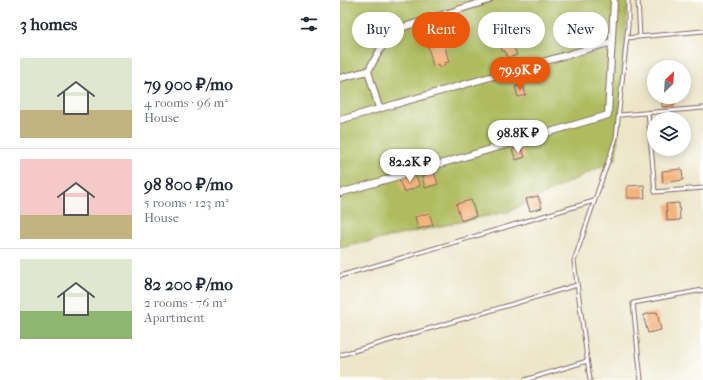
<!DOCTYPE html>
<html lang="en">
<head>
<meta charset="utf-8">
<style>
  body { margin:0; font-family:"IM FELL French Canon",serif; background:#f6f6f7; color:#1f2937; height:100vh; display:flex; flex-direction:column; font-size:15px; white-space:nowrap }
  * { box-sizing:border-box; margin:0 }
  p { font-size:13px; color:#747a83 }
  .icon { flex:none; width:22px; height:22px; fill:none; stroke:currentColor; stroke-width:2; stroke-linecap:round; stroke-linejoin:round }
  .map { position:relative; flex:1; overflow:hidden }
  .drawer { display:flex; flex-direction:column; background:#fff; width:340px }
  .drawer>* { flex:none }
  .hud { position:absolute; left:12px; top:12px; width:291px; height:36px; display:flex; gap:8px }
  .needle { width:26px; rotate:25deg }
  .tools { position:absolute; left:307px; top:60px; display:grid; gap:8px }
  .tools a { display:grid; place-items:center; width:44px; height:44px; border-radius:50%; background:#fff; box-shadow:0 2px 10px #0003; font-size:20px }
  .price { position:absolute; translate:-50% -34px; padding:0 9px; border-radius:14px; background:#fff; color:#222; font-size:13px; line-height:26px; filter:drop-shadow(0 1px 2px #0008) }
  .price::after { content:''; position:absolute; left:50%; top:24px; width:12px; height:9px; margin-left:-6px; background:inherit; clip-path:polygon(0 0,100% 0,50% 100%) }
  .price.selected { background:#ea580c; color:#fff }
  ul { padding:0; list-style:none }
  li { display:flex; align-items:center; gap:12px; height:100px; padding:0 20px }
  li+li { border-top:1px solid #e0e1e3 }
  li span { display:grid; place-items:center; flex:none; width:112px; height:80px; border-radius:0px; color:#555 }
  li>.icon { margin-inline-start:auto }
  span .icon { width:48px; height:48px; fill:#fffc; stroke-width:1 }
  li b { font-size:17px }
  h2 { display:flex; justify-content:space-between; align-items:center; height:48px; padding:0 20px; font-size:17px }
  .pill { padding:0 14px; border-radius:18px; background:#fff; box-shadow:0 2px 10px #0003; font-size:14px; line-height:36px }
  .pill.selected { background:#ea580c; color:#fff }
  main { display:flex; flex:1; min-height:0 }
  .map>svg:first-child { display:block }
</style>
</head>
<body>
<main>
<section class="drawer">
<h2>3 homes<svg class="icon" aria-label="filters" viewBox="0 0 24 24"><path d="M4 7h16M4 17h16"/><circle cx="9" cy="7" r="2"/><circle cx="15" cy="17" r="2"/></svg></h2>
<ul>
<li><span style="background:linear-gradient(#dfe7d0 65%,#c2b280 0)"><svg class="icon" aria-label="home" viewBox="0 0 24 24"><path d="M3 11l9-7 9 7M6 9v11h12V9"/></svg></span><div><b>79 900 ₽/mo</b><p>4 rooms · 96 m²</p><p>House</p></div></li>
<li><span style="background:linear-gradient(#f6c9c9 70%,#c2b280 0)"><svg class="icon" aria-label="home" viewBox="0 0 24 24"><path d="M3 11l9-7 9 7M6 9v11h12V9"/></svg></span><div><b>98 800 ₽/mo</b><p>5 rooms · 123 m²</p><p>House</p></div></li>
<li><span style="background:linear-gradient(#dfe7d0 65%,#8fb573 0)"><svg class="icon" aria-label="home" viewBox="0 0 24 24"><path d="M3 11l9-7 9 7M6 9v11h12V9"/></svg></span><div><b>82 200 ₽/mo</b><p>2 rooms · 76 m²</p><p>Apartment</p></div></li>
</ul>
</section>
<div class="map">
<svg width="363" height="380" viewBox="0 0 363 380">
  <rect width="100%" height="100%" fill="#fff"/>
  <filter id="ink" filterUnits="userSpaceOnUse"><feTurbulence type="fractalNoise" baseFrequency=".025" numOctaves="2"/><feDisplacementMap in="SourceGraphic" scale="8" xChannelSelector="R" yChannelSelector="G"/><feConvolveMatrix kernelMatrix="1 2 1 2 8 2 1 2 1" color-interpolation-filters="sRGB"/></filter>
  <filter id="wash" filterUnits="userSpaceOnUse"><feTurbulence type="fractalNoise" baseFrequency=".012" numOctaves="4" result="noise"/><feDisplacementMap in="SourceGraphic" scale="16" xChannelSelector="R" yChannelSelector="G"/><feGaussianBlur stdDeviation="0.9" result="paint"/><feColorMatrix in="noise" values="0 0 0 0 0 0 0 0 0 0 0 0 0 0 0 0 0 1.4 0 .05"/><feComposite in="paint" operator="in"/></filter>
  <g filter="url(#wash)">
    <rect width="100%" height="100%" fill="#ece5c7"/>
    <path fill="#aebc5e" stroke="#7c6e44" d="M 0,0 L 288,0 L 276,159 L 170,211 L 0,248 Z"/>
    <g id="blocks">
      <path fill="#f4b47e" d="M 104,43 L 109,62 L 104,63 L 104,66 L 100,68 L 99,64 L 93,66 L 88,46 Z
        M 172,43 L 177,55 L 168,58 L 165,51 L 162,51 L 161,47 Z
        M 183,85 L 186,95 L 178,97 L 175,87 Z
        M 322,97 L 334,97 L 334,106 L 322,107 Z
        M 181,147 L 185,157 L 176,160 L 172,150 Z
        M 342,169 L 343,180 L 323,183 L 322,171 Z
        M 94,172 L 98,184 L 85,188 L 82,176 Z
        M 75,174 L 80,186 L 64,192 L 59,180 Z
        M 304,185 L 305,198 L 287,198 L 287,186 Z
        M 198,196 L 202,208 L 190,211 L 186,199 Z
        M 131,200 L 136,216 L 121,221 L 116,204 Z
        M 339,203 L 340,220 L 327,221 L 326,204 Z
        M 89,213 L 93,225 L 78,229 L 75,217 Z
        M 317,312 L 321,330 L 308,333 L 303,315 Z"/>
    </g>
  </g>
  <g filter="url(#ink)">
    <use href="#blocks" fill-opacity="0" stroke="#836462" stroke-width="1"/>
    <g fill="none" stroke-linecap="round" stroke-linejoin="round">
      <defs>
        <path id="service" d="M 298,0 L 300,37
          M 287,38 L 363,31
          M 308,112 L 315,192 L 363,188
          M 280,115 L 363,108
          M 0,276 L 254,201
          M 0,355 L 237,285
          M 185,380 L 247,361
          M 250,380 L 234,261 L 276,138 L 288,26 L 288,0
          M 301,380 L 293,303 L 363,290"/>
        <path id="minor" d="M 28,71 L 39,108
          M 0,78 L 28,71 L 51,31 L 149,0
          M 0,120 L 272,42
          M 0,193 L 268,115 L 274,0"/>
      </defs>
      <use href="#service" stroke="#836462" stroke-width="5"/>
      <use href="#minor" stroke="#836462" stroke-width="8"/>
      <use href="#service" stroke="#fff" stroke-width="3"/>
      <use href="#minor" stroke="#fff" stroke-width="6"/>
    </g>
  </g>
</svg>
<div class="tools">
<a><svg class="needle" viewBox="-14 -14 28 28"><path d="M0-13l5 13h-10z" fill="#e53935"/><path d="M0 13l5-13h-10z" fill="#747a83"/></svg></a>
<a><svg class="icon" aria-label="layers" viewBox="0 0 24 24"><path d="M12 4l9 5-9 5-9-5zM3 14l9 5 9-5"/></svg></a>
</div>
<b class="price selected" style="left:180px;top:91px">79.9K ₽</b>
<b class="price" style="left:178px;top:154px">98.8K ₽</b>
<b class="price" style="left:70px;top:183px">82.2K ₽</b>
<div class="hud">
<a class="pill">Buy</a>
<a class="pill selected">Rent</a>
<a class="pill">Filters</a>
<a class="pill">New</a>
</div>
</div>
</main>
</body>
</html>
